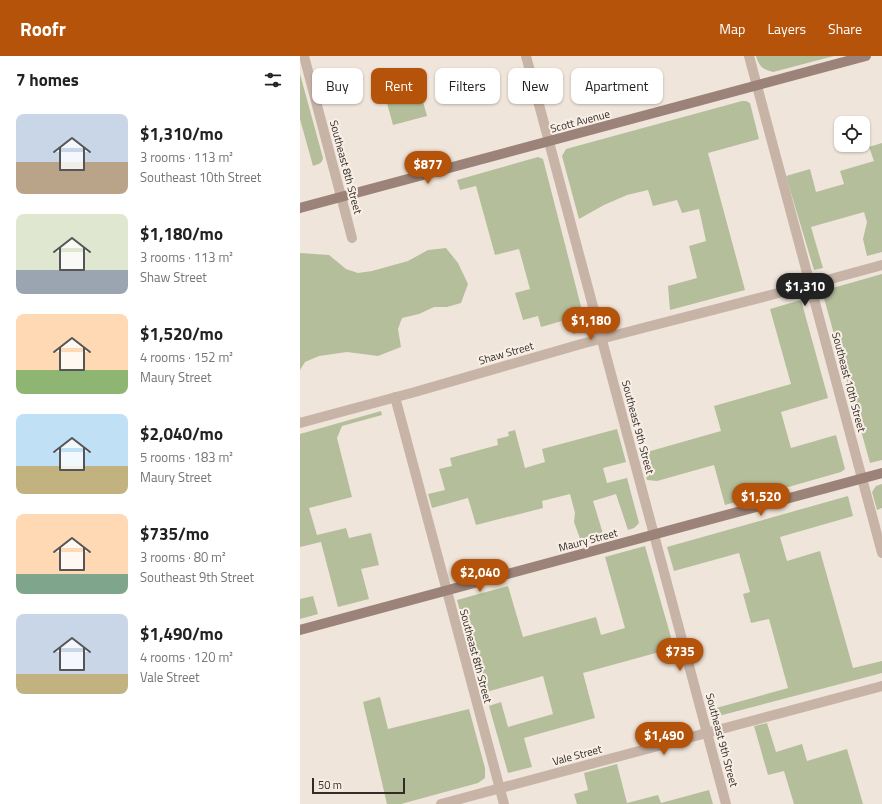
<!DOCTYPE html>
<html lang="en">
<head>
<meta charset="utf-8">
<style>
  body { margin:0; font-family:"Titillium Web",sans-serif; background:#f6f6f6; color:#222; height:100vh; display:flex; flex-direction:column; font-size:15px; white-space:nowrap }
  * { box-sizing:border-box; margin:0 }
  p { font-size:13px; color:#767676 }
  .icon { flex:none; width:22px; height:22px; fill:none; stroke:currentColor; stroke-width:2; stroke-linecap:round; stroke-linejoin:round }
  .map { position:relative; flex:1; overflow:hidden }
  .details { display:flex; flex-direction:column; background:#fff; width:300px }
  .details>* { flex:none }
  .top-card { position:absolute; left:12px; top:12px; width:380px; height:36px; display:flex; gap:8px }
  .controls { position:absolute; left:534px; top:60px; display:grid; gap:8px }
  .controls a { display:grid; place-items:center; width:36px; height:36px; border-radius:8px; background:#fff; box-shadow:0 1px 3px #0004; font-size:20px }
  .scale { position:absolute; left:12px; bottom:10px; width:93px; box-sizing:border-box; padding-left:4px; border:2px solid #342b27; border-top:0; font-size:11px; line-height:14px; white-space:nowrap; color:#342b27; -webkit-text-stroke:3px #f8efe6; paint-order:stroke }
  .price { position:absolute; translate:-50% -34px; padding:0 9px; border-radius:14px; background:#b45309; color:#fff; font-size:13px; line-height:26px; filter:drop-shadow(0 1px 2px #0008) }
  .price::after { content:''; position:absolute; left:50%; top:24px; width:12px; height:9px; margin-left:-6px; background:inherit; clip-path:polygon(0 0,100% 0,50% 100%) }
  .price.on { background:#222; color:#fff }
  ul { padding:0; list-style:none }
  li { display:flex; align-items:center; gap:12px; height:100px; padding:0 16px }
  li span { display:grid; place-items:center; flex:none; width:112px; height:80px; border-radius:8px; color:#555 }
  li>.icon { margin-inline-start:auto }
  span .icon { width:48px; height:48px; fill:#fffc; stroke-width:1 }
  li b { font-size:17px }
  h2 { display:flex; justify-content:space-between; align-items:center; height:48px; padding:0 16px; font-size:17px }
  .chip { padding:0 14px; border-radius:8px; background:#fff; box-shadow:0 1px 3px #0004; font-size:14px; line-height:36px }
  .chip.on { background:#b45309; color:#fff }
  header { display:flex; align-items:center; gap:24px; box-sizing:border-box; height:56px; padding:0 20px; background:#b45309; color:#fff }
  header strong { font-size:19px }
  nav { display:flex; gap:22px; margin-inline-start:auto; font-size:14px }
  main { display:flex; flex:1; min-height:0 }
  .map>svg:first-child { display:block }
</style>
</head>
<body>
<header>
<strong>Roofr</strong>
<nav><a>Map</a><a>Layers</a><a>Share</a></nav>
</header>
<main>
<section class="details">
<h2>7 homes<svg class="icon" aria-label="filters" viewBox="0 0 24 24"><path d="M4 7h16M4 17h16"/><circle cx="9" cy="7" r="2"/><circle cx="15" cy="17" r="2"/></svg></h2>
<ul>
<li><span style="background:linear-gradient(#c9d6e8 60%,#b9a48a 0)"><svg class="icon" aria-label="home" viewBox="0 0 24 24"><path d="M3 11l9-7 9 7M6 9v11h12V9"/></svg></span><div><b>$1,310/mo</b><p>3 rooms · 113 m²</p><p>Southeast 10th Street</p></div></li>
<li><span style="background:linear-gradient(#dfe7d0 70%,#9aa5b1 0)"><svg class="icon" aria-label="home" viewBox="0 0 24 24"><path d="M3 11l9-7 9 7M6 9v11h12V9"/></svg></span><div><b>$1,180/mo</b><p>3 rooms · 113 m²</p><p>Shaw Street</p></div></li>
<li><span style="background:linear-gradient(#ffd9b3 70%,#8fb573 0)"><svg class="icon" aria-label="home" viewBox="0 0 24 24"><path d="M3 11l9-7 9 7M6 9v11h12V9"/></svg></span><div><b>$1,520/mo</b><p>4 rooms · 152 m²</p><p>Maury Street</p></div></li>
<li><span style="background:linear-gradient(#bfe0f5 65%,#c2b280 0)"><svg class="icon" aria-label="home" viewBox="0 0 24 24"><path d="M3 11l9-7 9 7M6 9v11h12V9"/></svg></span><div><b>$2,040/mo</b><p>5 rooms · 183 m²</p><p>Maury Street</p></div></li>
<li><span style="background:linear-gradient(#ffd9b3 75%,#7fa58c 0)"><svg class="icon" aria-label="home" viewBox="0 0 24 24"><path d="M3 11l9-7 9 7M6 9v11h12V9"/></svg></span><div><b>$735/mo</b><p>3 rooms · 80 m²</p><p>Southeast 9th Street</p></div></li>
<li><span style="background:linear-gradient(#c9d6e8 75%,#c2b280 0)"><svg class="icon" aria-label="home" viewBox="0 0 24 24"><path d="M3 11l9-7 9 7M6 9v11h12V9"/></svg></span><div><b>$1,490/mo</b><p>4 rooms · 120 m²</p><p>Vale Street</p></div></li>
</ul>
</section>
<div class="map">
<svg width="582" height="748" viewBox="0 0 582 748">
  <rect width="100%" height="100%" fill="#f0e5da"/>
  <path fill="#b4be9b" d="M 456,0 L 534,0 L 473,16 C 463,14 459,10 456,0 Z
    M 0,18 L 23,102 C 22,108 18,108 13,110 L 0,63 Z
    M 119,31 L 127,60 L 93,69 L 85,40 Z
    M 442,45 L 446,45 L 450,47 L 459,83 L 408,97 L 445,234 L 370,254 L 368,230 L 397,222 L 389,190 L 406,185 L 399,153 L 382,157 L 377,144 L 353,150 L 348,134 L 327,139 L 304,149 L 279,163 L 262,100 L 266,93 Z
    M 582,87 L 582,196 L 567,200 L 563,183 L 567,166 L 564,156 L 511,171 L 523,212 L 514,214 L 486,120 L 510,113 L 516,136 L 544,128 L 540,115 L 574,105 L 569,91 Z
    M 238,101 L 243,103 L 286,270 L 284,275 L 273,278 L 269,263 L 241,271 L 238,260 L 223,264 L 215,237 L 230,233 L 219,193 L 195,199 L 176,130 L 160,134 L 157,124 Z
    M 146,192 L 158,207 L 168,228 L 161,247 L 147,251 L 134,251 L 119,258 L 102,262 L 98,273 L 101,291 L 78,300 L 47,296 L 19,300 L 5,306 L 0,314 L 0,197 L 29,199 L 46,213 L 58,217 L 72,215 L 108,205 L 128,194 Z
    M 582,218 L 582,404 L 570,407 L 522,235 Z
    M 501,244 L 528,342 L 481,356 L 491,392 L 536,379 L 545,413 L 541,416 L 425,449 L 414,409 L 357,425 L 347,424 L 340,398 L 421,375 L 414,350 L 491,328 L 470,253 Z
    M 81,355 L 82,359 L 42,370 L 37,382 L 52,441 L 9,452 L 17,479 L 46,472 L 49,482 L 71,477 L 79,509 L 61,513 L 69,543 L 38,551 L 21,486 L 0,491 L 0,378 Z
    M 317,373 L 326,406 L 303,412 L 307,427 L 327,422 L 339,467 L 334,472 L 328,474 L 316,438 L 293,445 L 304,481 L 282,488 L 274,466 L 275,457 L 270,438 L 242,445 L 243,452 L 176,469 L 168,442 L 132,452 L 128,438 L 145,434 L 139,413 L 152,410 L 150,402 L 198,389 L 197,383 L 209,380 L 208,376 L 215,374 L 225,412 L 245,406 L 242,393 Z
    M 582,428 L 582,452 L 577,454 L 572,436 L 576,430 Z
    M 548,440 L 553,460 L 480,481 L 487,505 L 520,495 L 553,612 L 582,605 L 582,617 L 415,661 L 409,654 L 488,632 L 469,563 L 451,567 L 443,538 L 450,536 L 439,497 L 374,515 L 367,491 Z
    M 345,490 L 374,592 L 283,617 L 295,662 L 224,682 L 232,711 L 208,717 L 189,650 L 201,646 L 208,671 L 253,658 L 243,620 L 183,637 L 157,544 L 208,530 L 223,581 L 296,561 L 301,579 L 325,572 L 305,501 Z
    M 13,540 L 18,558 L 0,563 L 0,543 Z
    M 80,641 L 88,673 L 169,653 L 185,712 L 185,722 L 178,727 L 101,748 L 87,748 L 63,646 Z
    M 467,667 L 476,696 L 502,688 L 507,705 L 547,693 L 563,748 L 494,748 L 484,715 L 468,719 L 454,670 Z
    M 317,708 L 327,747 L 358,739 L 361,747 L 409,734 L 413,748 L 277,748 L 274,738 L 288,734 L 284,717 Z"/>
  <g fill="none" stroke-linecap="round" stroke-linejoin="round">
    <path stroke="#c7b4a7" stroke-width="10" d="M 4,0 L 52,182
      M 226,0 L 426,748
      M 449,0 L 582,497
      M 95,341 L 204,748
      M 0,367 L 115,336 L 281,288 L 490,234 L 582,209
      M 141,748 L 582,630"/>
    <path stroke="#9b8379" stroke-width="10" d="M 0,152 L 566,0
      M 0,574 L 582,417"/>
  </g>
  <g text-anchor="middle" stroke-width="4" stroke-linejoin="round" paint-order="stroke">
    <g font-size="11" fill="#342b27" stroke="#f8efe6">
      <text transform="translate(280 65) rotate(-15)" y="4">Scott Avenue</text>
      <text transform="translate(46 111) rotate(75)" y="4">Southeast 8th Street</text>
      <text transform="translate(206 297) rotate(-16)" y="4">Shaw Street</text>
      <text transform="translate(549 326) rotate(75)" y="4">Southeast 10th Street</text>
      <text transform="translate(338 371) rotate(75)" y="4">Southeast 9th Street</text>
      <text transform="translate(288 484) rotate(-15)" y="4">Maury Street</text>
      <text transform="translate(176 600) rotate(75)" y="4">Southeast 8th Street</text>
      <text transform="translate(422 684) rotate(75)" y="4">Southeast 9th Street</text>
      <text transform="translate(277 699) rotate(-15)" y="4">Vale Street</text>
    </g>
  </g>
</svg>
<div class="controls">
<a><svg class="icon" aria-label="locate" viewBox="0 0 24 24"><circle cx="12" cy="12" r="6"/><path d="M12 2v4M12 18v4M2 12h4M18 12h4"/></svg></a>
</div>
<div class="scale">50 m</div>
<b class="price" style="left:128px;top:129px">$877</b>
<b class="price on" style="left:505px;top:251px">$1,310</b>
<b class="price" style="left:291px;top:285px">$1,180</b>
<b class="price" style="left:461px;top:461px">$1,520</b>
<b class="price" style="left:180px;top:537px">$2,040</b>
<b class="price" style="left:380px;top:616px">$735</b>
<b class="price" style="left:364px;top:700px">$1,490</b>
<div class="top-card">
<a class="chip">Buy</a>
<a class="chip on">Rent</a>
<a class="chip">Filters</a>
<a class="chip">New</a>
<a class="chip">Apartment</a>
</div>
</div>
</main>
</body>
</html>
